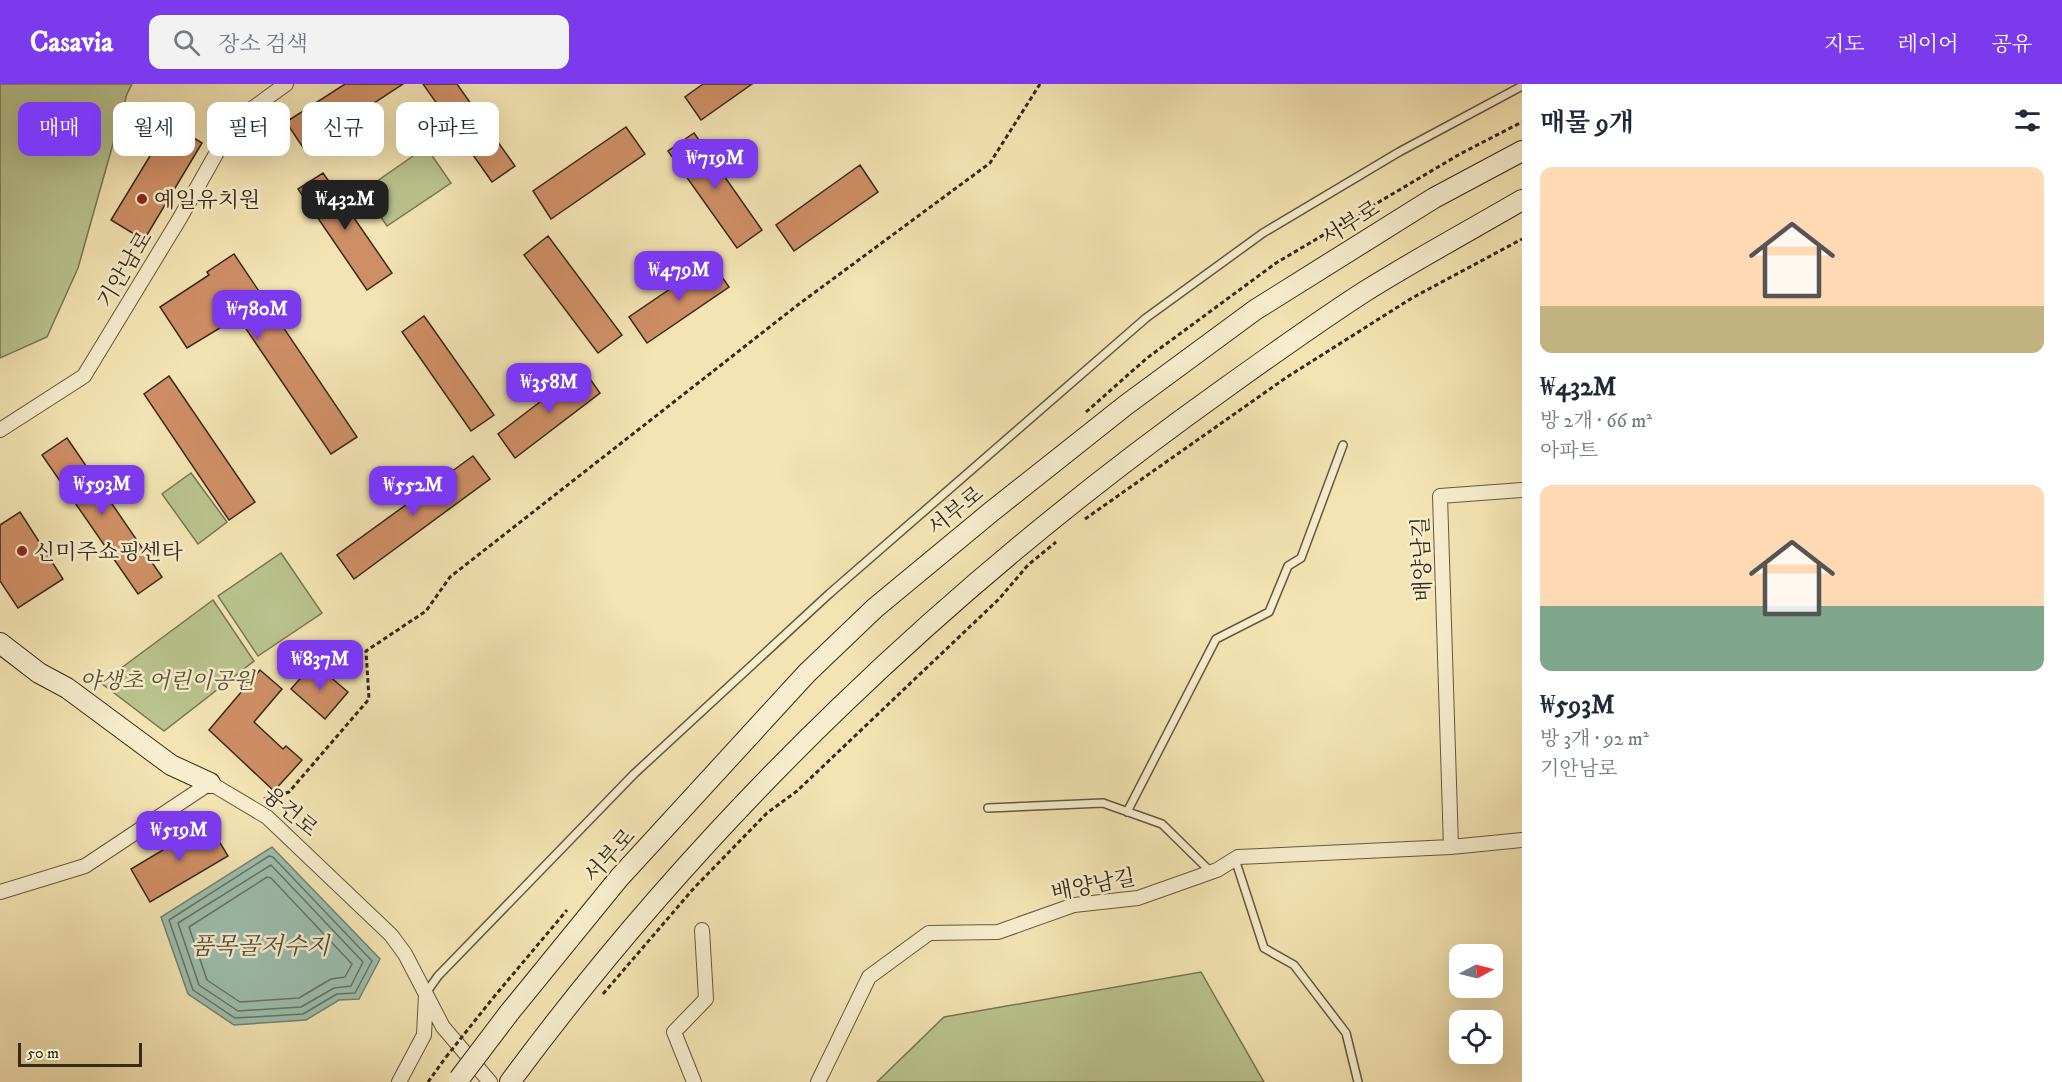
<!DOCTYPE html>
<html lang="ko">
<head>
<meta charset="utf-8">
<style>
  body { margin:0; font-family:"IM FELL DW Pica","Noto Serif KR",serif; background:#f2f2f3; color:#1f2937; height:100vh; display:flex; flex-direction:column; font-size:22px; white-space:nowrap }
  * { box-sizing:border-box; margin:0 }
  p { font-size:20px; color:#747a83 }
  .icon { flex:none; width:33px; height:33px; fill:none; stroke:currentColor; stroke-width:2; stroke-linecap:round; stroke-linejoin:round }
  .map { position:relative; flex:1; overflow:hidden }
  .side { display:flex; flex-direction:column; background:#fff; width:540px }
  .side>* { flex:none }
  .guide { position:absolute; left:18px; top:18px; width:570px; height:54px; display:flex; gap:12px }
  .needle { width:39px; rotate:83deg }
  .controls { position:absolute; left:1449px; top:860px; display:grid; gap:12px }
  .controls a { display:grid; place-items:center; width:54px; height:54px; border-radius:12px; background:#fff; box-shadow:0 6px 24px #0002; font-size:30px }
  .scale { position:absolute; left:18px; bottom:15px; width:124px; box-sizing:border-box; padding-left:6px; border:3px solid #372a17; border-top:0; font-size:16px; line-height:21px; white-space:nowrap; color:#372a17; -webkit-text-stroke:4px #f8edce; paint-order:stroke }
  .price { position:absolute; translate:-50% -51px; padding:0 14px; border-radius:12px; background:#7c3aed; color:#fff; font-size:20px; line-height:39px; filter:drop-shadow(0 2px 3px #0008) }
  .price::after { content:''; position:absolute; left:50%; top:36px; width:18px; height:14px; margin-left:-9px; background:inherit; clip-path:polygon(0 0,100% 0,50% 100%) }
  .price.current { background:#222; color:#fff }
  ul { padding:0; list-style:none }
  li { display:grid; align-content:center; gap:12px; height:318px; padding:0 18px }
  li span { display:grid; place-items:center; height:186px; border-radius:12px; color:#555 }
  li>.icon { margin-inline-start:auto }
  span .icon { width:108px; height:108px; fill:#fffc; stroke-width:1 }
  li b { font-size:26px }
  h2 { display:flex; justify-content:space-between; align-items:center; height:72px; padding:0 18px; font-size:26px }
  .tag { padding:0 21px; border-radius:12px; background:#fff; box-shadow:0 6px 24px #0002; font-size:21px; line-height:54px }
  .tag.current { background:#7c3aed; color:#fff }
  header { display:flex; align-items:center; gap:36px; box-sizing:border-box; height:84px; padding:0 30px; background:#7c3aed; color:#fff }
  header strong { font-size:28px }
  nav { display:flex; gap:33px; margin-inline-start:auto; font-size:21px }
  .search { width:420px; height:54px; background:#f2f2f3; display:flex; align-items:center; gap:15px; box-sizing:border-box; padding:0 21px; border-radius:12px; color:#747a83; font-size:22px }
  main { display:flex; flex:1; min-height:0 }
  .map>svg:first-child { display:block }
</style>
</head>
<body>
<header>
<strong>Casavia</strong>
<div class="search"><svg class="icon" aria-label="search" viewBox="0 0 24 24"><circle cx="10" cy="10" r="6"/><path d="M15 15l6 6"/></svg>장소 검색</div>
<nav><a>지도</a><a>레이어</a><a>공유</a></nav>
</header>
<main>
<div class="map">
<svg width="1522" height="998" viewBox="0 0 1522 998">
  <rect width="100%" height="100%" fill="#f4e4b3"/>
  <filter id="stains"><feTurbulence type="fractalNoise" baseFrequency=".00333" numOctaves="4"/><feColorMatrix values="0 0 0 0 .2 0 0 0 0 .09 0 0 0 0 .02 0 0 0 .5 -.17"/></filter>
  <radialGradient id="worn" r=".72"><stop offset=".6" stop-color="#630" stop-opacity="0"/><stop offset="1" stop-color="#630" stop-opacity=".3"/></radialGradient>
  <path fill="#bac48e" stroke="#787752" stroke-width="1.5" d="M 0,0 L 132,0 L 127,10 L 78,184 L 47,253 L 0,274 Z
    M 426,63 L 451,99 L 387,142 L 363,107 Z
    M 191,389 L 227,438 L 198,460 L 162,410 Z
    M 281,469 L 322,529 L 258,572 L 218,512 Z
    M 213,516 L 254,577 L 164,647 L 101,599 Z
    M 1201,888 L 1264,998 L 877,998 L 944,933 Z"/>
  <path fill="#9cbeae" stroke="#748372" stroke-width="1.5" d="M 272,763 L 380,875 L 359,915 L 339,916 L 306,936 L 234,941 L 188,910 L 161,833 Z"/>
  <g fill="none" stroke-linecap="round" stroke-linejoin="round">
    <path stroke="#6a7462" stroke-width="1.5" d="M 269,772 L 273,773 L 372,877 L 355,909 L 337,910 L 303,930 L 235,934 L 193,906 L 169,836 Z
      M 271,781 L 363,878 L 351,902 L 334,904 L 301,923 L 238,927 L 199,901 L 178,839 Z
      M 267,793 L 271,794 L 352,880 L 345,893 L 331,895 L 299,914 L 240,918 L 207,896 L 189,843 Z"/>
  </g>
  <path fill="#cf8f66" stroke="#372a17" stroke-width="1.5" d="M 345,0 L 403,0 L 304,65 L 286,38 Z
    M 423,0 L 457,0 L 515,82 L 492,98 Z
    M 703,0 L 752,0 L 701,36 L 685,13 Z
    M 170,39 L 202,59 L 144,156 L 111,136 Z
    M 626,43 L 645,70 L 551,135 L 533,107 Z
    M 694,49 L 762,146 L 737,164 L 668,67 Z
    M 860,81 L 878,108 L 794,167 L 776,141 Z
    M 323,89 L 392,189 L 367,206 L 298,105 Z
    M 548,152 L 622,251 L 598,269 L 524,171 Z
    M 234,170 L 357,353 L 331,370 L 238,233 L 187,264 L 160,223 L 209,191 L 207,188 Z
    M 711,177 L 729,203 L 647,259 L 629,233 Z
    M 424,232 L 494,331 L 471,347 L 402,248 Z
    M 583,285 L 600,309 L 515,374 L 498,350 Z
    M 169,292 L 255,418 L 229,436 L 144,310 Z
    M 67,354 L 162,493 L 138,510 L 42,371 Z
    M 473,372 L 490,395 L 354,495 L 337,471 Z
    M 20,428 L 63,495 L 18,524 L 0,497 L 0,441 Z
    M 314,579 L 348,608 L 325,635 L 291,605 Z
    M 260,586 L 282,605 L 254,638 L 283,665 L 286,662 L 302,676 L 274,707 L 209,646 Z
    M 208,739 L 228,772 L 150,818 L 131,785 Z"/>
  <g fill="none" stroke-linecap="round" stroke-linejoin="round">
    <defs>
      <path id="lane" d="M 988,724 L 1103,719 L 1162,740 L 1211,788
        M 1127,728 L 1216,555 L 1269,528 L 1288,482 L 1301,474 L 1343,361
        M 1235,775 L 1264,864 L 1294,881 L 1346,949 L 1358,998
        M 426,909 L 438,892 L 634,690 L 829,510 L 1146,234 L 1263,149 L 1399,68 L 1522,2"/>
      <path id="street" d="M 0,346 L 84,292 L 180,134 L 234,38 L 286,0
        M 1451,763 L 1440,412 L 1522,406
        M 0,808 L 85,782 L 210,699 L 267,733 L 391,851 L 405,870 L 443,943 L 490,998
        M 399,998 L 424,951 L 426,911
        M 694,998 L 674,948 L 706,915 L 702,846
        M 818,998 L 869,893 L 929,849 L 998,848 L 1074,821 L 1138,814 L 1217,786 L 1238,773 L 1451,763 L 1522,756"/>
      <path id="secondary" d="M 0,559 L 39,589 L 67,604 L 171,681 L 210,699
        M 509,929 L 619,794 L 807,589 L 875,524 L 991,428 L 1126,321 L 1255,226 L 1434,114 L 1522,67
        M 510,998 C 708,730 953,498 1224,305 C 1270,272 1316,239 1364,208 C 1415,176 1469,147 1522,116"/>
    </defs>
    <use href="#lane" stroke="#66583e" stroke-width="10"/>
    <use href="#street" stroke="#66583e" stroke-width="16"/>
    <use href="#secondary" stroke="#372a17" stroke-width="22"/>
    <path stroke="#372a17" stroke-width="3" stroke-dasharray="4.5 3" stroke-linecap="butt" d="M 1086,328 L 1147,274 L 1276,179 L 1460,70 L 1522,38
      M 1085,435 L 1287,293 L 1412,214 L 1522,155
      M 264,715 L 289,708 L 369,615 L 366,567 L 426,527 L 450,493 L 799,220 L 990,79 L 1040,0
      M 603,910 L 694,804 L 767,729 L 797,707 L 999,515 L 1028,481 L 1056,458
      M 493,914 L 567,826
      M 428,998 L 446,973"/>
    <use href="#lane" stroke="#f8edce" stroke-width="7"/>
    <use href="#street" stroke="#f8edce" stroke-width="14"/>
    <use href="#secondary" stroke="#f8edce" stroke-width="20"/>
    <defs>
      <path id="secondary-bridge" d="M 459,995 L 509,929"/>
    </defs>
    <use href="#secondary-bridge" stroke="#372a17" stroke-width="22" stroke-linecap="butt"/>
    <path stroke="#372a17" stroke-width="3" stroke-dasharray="4.5 3" stroke-linecap="butt" d="M 446,973 L 493,914"/>
    <use href="#secondary-bridge" stroke="#f8edce" stroke-width="20"/>
  </g>
  <g fill="#8f2418" stroke="#f8edce" stroke-width="2">
    <circle cx="142" cy="115" r="6"/>
    <circle cx="22" cy="467" r="6"/>
  </g>
  <g text-anchor="middle" stroke-width="5" stroke-linejoin="round" paint-order="stroke">
    <g font-size="22" fill="#372a17" stroke="#f8edce" text-anchor="start">
      <text x="154" y="123">예일유치원</text>
      <text x="34" y="475">신미주쇼핑센타</text>
    </g>
    <g font-size="22" fill="#372a17" stroke="#f8edce">
      <text transform="translate(1350 138) rotate(-32)" y="8">서부로</text>
      <text transform="translate(124 185) rotate(-59)" y="8">기안남로</text>
      <text transform="translate(955 426) rotate(-39)" y="8">서부로</text>
      <text transform="translate(1421 475) rotate(-92)" y="8">배양남길</text>
      <text transform="translate(291 727) rotate(40)" y="8">융건로</text>
      <text transform="translate(609 771) rotate(-48)" y="8">서부로</text>
      <text transform="translate(1093 800) rotate(-11)" y="8">배양남길</text>
    </g>
    <g font-size="22" font-style="italic" fill="#585035" stroke="#f8edce">
      <text x="167" y="604">야생초 어린이공원</text>
    </g>
    <g font-size="24" font-style="italic" fill="#504f3d" stroke="#f8edce">
      <text x="260" y="870">품목골저수지</text>
    </g>
  </g>
  <rect width="100%" height="100%" filter="url(#stains)"/>
  <rect width="100%" height="100%" fill="url(#worn)"/>
</svg>
<div class="controls">
<a><svg class="needle" viewBox="-14 -14 28 28"><path d="M0-13l5 13h-10z" fill="#e53935"/><path d="M0 13l5-13h-10z" fill="#747a83"/></svg></a>
<a><svg class="icon" aria-label="locate" viewBox="0 0 24 24"><circle cx="12" cy="12" r="6"/><path d="M12 2v4M12 18v4M2 12h4M18 12h4"/></svg></a>
</div>
<div class="scale">50 m</div>
<b class="price" style="left:715px;top:106px">₩719M</b>
<b class="price current" style="left:345px;top:147px">₩432M</b>
<b class="price" style="left:679px;top:218px">₩479M</b>
<b class="price" style="left:257px;top:257px">₩780M</b>
<b class="price" style="left:549px;top:330px">₩358M</b>
<b class="price" style="left:102px;top:432px">₩593M</b>
<b class="price" style="left:413px;top:433px">₩552M</b>
<b class="price" style="left:320px;top:607px">₩837M</b>
<b class="price" style="left:179px;top:778px">₩519M</b>
<div class="guide">
<a class="tag current">매매</a>
<a class="tag">월세</a>
<a class="tag">필터</a>
<a class="tag">신규</a>
<a class="tag">아파트</a>
</div>
</div>
<section class="side">
<h2>매물 9개<svg class="icon" aria-label="filters" viewBox="0 0 24 24"><path d="M4 7h16M4 17h16"/><circle cx="9" cy="7" r="2"/><circle cx="15" cy="17" r="2"/></svg></h2>
<ul>
<li><span style="background:linear-gradient(#ffd9b3 75%,#c2b280 0)"><svg class="icon" aria-label="home" viewBox="0 0 24 24"><path d="M3 11l9-7 9 7M6 9v11h12V9"/></svg></span><div><b>₩432M</b><p>방 2개 · 66 m²</p><p>아파트</p></div></li>
<li><span style="background:linear-gradient(#ffd9b3 65%,#7fa58c 0)"><svg class="icon" aria-label="home" viewBox="0 0 24 24"><path d="M3 11l9-7 9 7M6 9v11h12V9"/></svg></span><div><b>₩593M</b><p>방 3개 · 92 m²</p><p>기안남로</p></div></li>
</ul>
</section>
</main>
</body>
</html>
